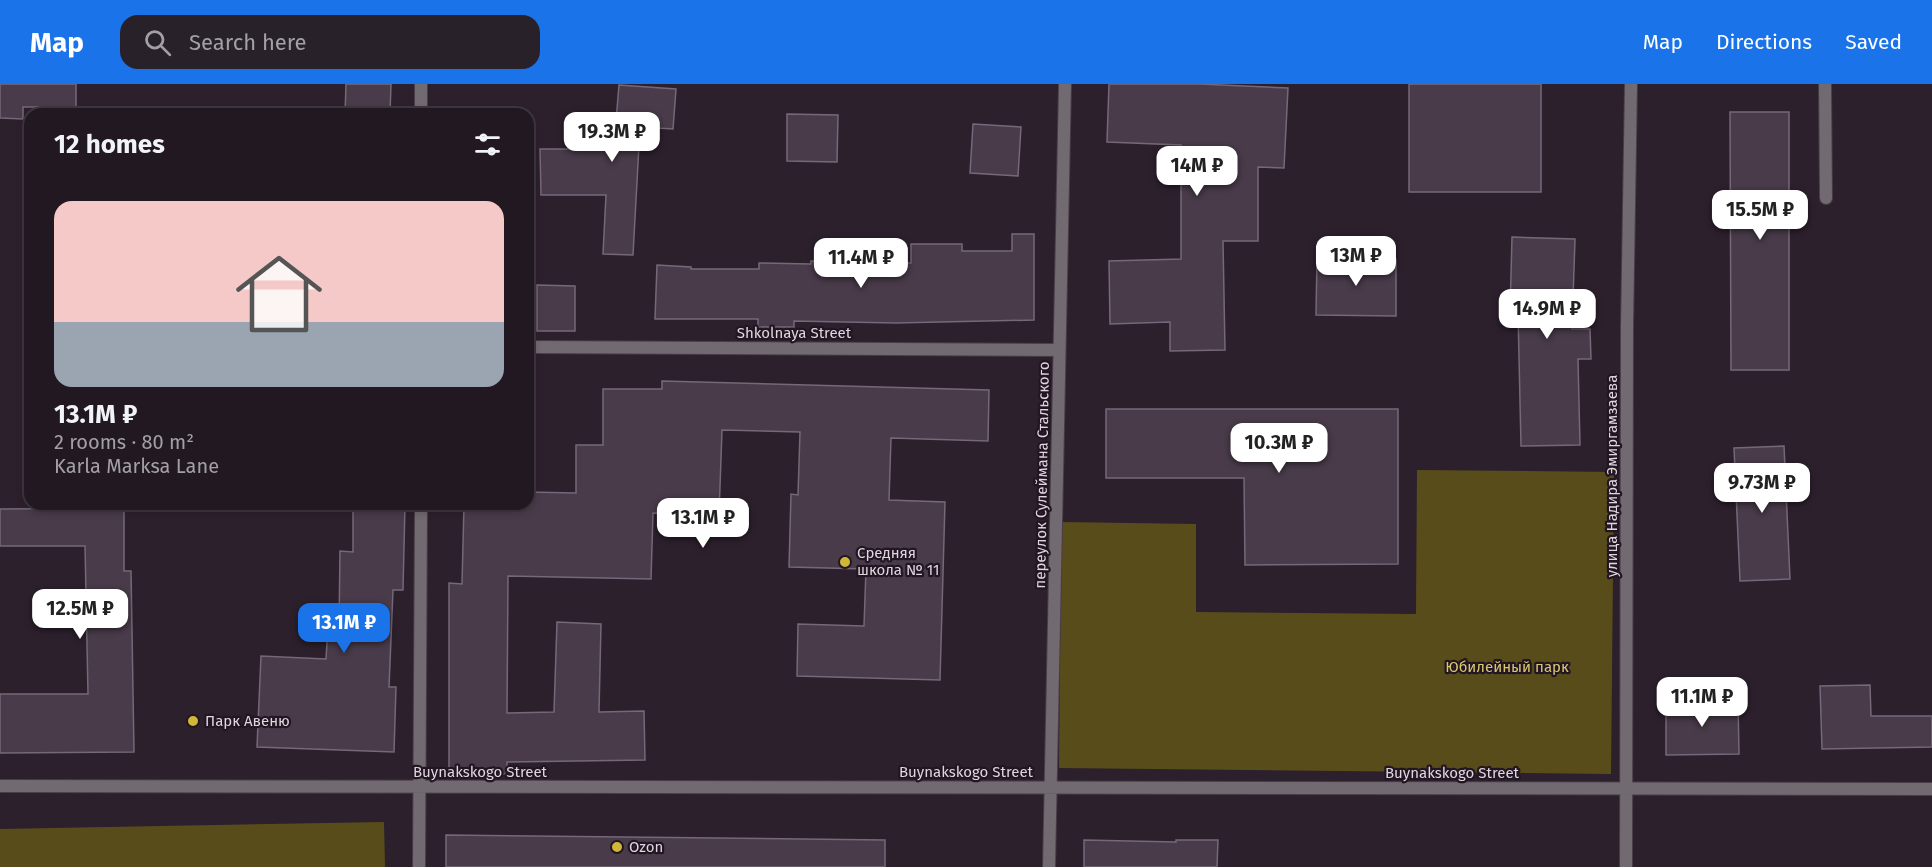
<!DOCTYPE html>
<html lang="en">
<head>
<meta charset="utf-8">
<style>
  body { margin:0; font-family:"Fira Sans",sans-serif; background:#29212a; color:#f1f3f6; height:100vh; display:flex; flex-direction:column; font-size:22px; white-space:nowrap }
  * { box-sizing:border-box; margin:0 }
  p { font-size:20px; color:#a2a0a5 }
  .icon { flex:none; width:33px; height:33px; fill:none; stroke:currentColor; stroke-width:2; stroke-linecap:round; stroke-linejoin:round }
  .map { position:relative; flex:1; overflow:hidden }
  .side { position:absolute; left:24px; top:24px; width:510px; height:402px; display:flex; flex-direction:column; background:#211822; border-radius:18px; box-shadow:0 3px 9px #0003,0 0 0 2px #3e3740 }
  .side>* { flex:none }
  .price { position:absolute; translate:-50% -51px; padding:0 14px; border-radius:12px; background:#fff; color:#222; font-size:20px; line-height:39px; filter:drop-shadow(0 2px 3px #0008) }
  .price::after { content:''; position:absolute; left:50%; top:36px; width:18px; height:14px; margin-left:-9px; background:inherit; clip-path:polygon(0 0,100% 0,50% 100%) }
  .price.on { background:#1a73e8; color:#fff }
  ul { padding:0; list-style:none }
  li { display:grid; align-content:center; gap:12px; height:318px; padding:0 30px }
  li span { display:grid; place-items:center; height:186px; border-radius:18px; color:#555 }
  li>.icon { margin-inline-start:auto }
  span .icon { width:108px; height:108px; fill:#fffc; stroke-width:1 }
  li b { font-size:26px }
  h2 { display:flex; justify-content:space-between; align-items:center; height:72px; padding:0 30px; font-size:26px }
  header { display:flex; align-items:center; gap:36px; box-sizing:border-box; height:84px; padding:0 30px; background:#1a73e8; color:#fff }
  header strong { font-size:28px }
  nav { display:flex; gap:33px; margin-inline-start:auto; font-size:21px }
  .search { width:420px; height:54px; background:#29212a; display:flex; align-items:center; gap:15px; box-sizing:border-box; padding:0 21px; border-radius:18px; color:#a2a0a5; font-size:22px }
  .map>svg:first-child { display:block }
</style>
</head>
<body>
<header>
<strong>Map</strong>
<div class="search"><svg class="icon" aria-label="search" viewBox="0 0 24 24"><circle cx="10" cy="10" r="6"/><path d="M15 15l6 6"/></svg>Search here</div>
<nav><a>Map</a><a>Directions</a><a>Saved</a></nav>
</header>
<div class="map">
<svg width="1932" height="783" viewBox="0 0 1932 783">
  <rect width="100%" height="100%" fill="#2c202d"/>
  <path fill="#584d1a" d="M 1417,386 L 1614,388 L 1611,690 L 1059,684 L 1061,438 L 1196,440 L 1196,528 L 1416,530 Z
    M 384,738 L 385,783 L 0,783 L 0,745 Z"/>
  <path fill="#493b4a" stroke="#766878" stroke-width="1.5" d="M 0,0 L 76,0 L 76,23 L 23,23 L 23,35 L 0,34 Z
    M 346,0 L 391,0 L 390,30 L 345,30 Z
    M 1109,0 L 1200,0 L 1288,4 L 1284,84 L 1258,83 L 1258,157 L 1223,157 L 1225,266 L 1170,267 L 1170,238 L 1110,240 L 1109,177 L 1181,175 L 1181,61 L 1107,58 Z
    M 1409,0 L 1541,0 L 1541,108 L 1409,108 Z
    M 619,1 L 676,5 L 673,45 L 640,43 L 633,171 L 603,170 L 606,111 L 541,111 L 540,65 L 603,65 L 603,48 L 615,49 Z
    M 1730,28 L 1789,28 L 1789,286 L 1731,286 Z
    M 787,30 L 838,31 L 837,78 L 787,77 Z
    M 973,40 L 1021,43 L 1018,92 L 970,89 Z
    M 1012,150 L 1034,150 L 1034,236 L 896,239 L 794,237 L 794,243 L 758,243 L 758,235 L 655,235 L 657,181 L 691,183 L 691,185 L 759,185 L 759,179 L 811,180 L 811,177 L 911,179 L 911,160 L 962,160 L 962,167 L 1012,167 Z
    M 1512,153 L 1575,155 L 1572,245 L 1590,245 L 1591,275 L 1578,275 L 1580,361 L 1521,362 L 1518,229 L 1510,229 Z
    M 1317,174 L 1396,175 L 1396,232 L 1316,231 Z
    M 537,201 L 575,202 L 575,247 L 537,247 Z
    M 662,297 L 989,306 L 988,357 L 891,354 L 889,416 L 945,418 L 940,596 L 797,592 L 798,540 L 864,542 L 866,485 L 789,483 L 791,410 L 798,411 L 800,348 L 722,346 L 719,431 L 653,429 L 651,495 L 508,492 L 507,629 L 554,628 L 557,538 L 601,540 L 599,628 L 644,627 L 645,676 L 507,678 L 507,690 L 449,689 L 449,499 L 462,500 L 464,420 L 528,420 L 528,408 L 576,409 L 576,361 L 603,361 L 603,305 L 662,305 Z
    M 1106,325 L 1398,325 L 1398,480 L 1245,481 L 1244,394 L 1106,394 Z
    M 1784,362 L 1790,495 L 1740,497 L 1734,364 Z
    M 353,420 L 405,420 L 403,506 L 393,506 L 389,603 L 396,603 L 394,668 L 257,663 L 261,572 L 326,575 L 328,543 L 339,543 L 340,467 L 353,468 Z
    M 124,424 L 124,487 L 131,487 L 134,668 L 0,669 L 0,610 L 88,610 L 85,462 L 0,462 L 0,425 Z
    M 1870,601 L 1871,632 L 1932,632 L 1932,663 L 1822,665 L 1820,602 Z
    M 1738,616 L 1739,670 L 1666,671 L 1666,617 Z
    M 446,751 L 885,756 L 885,783 L 446,783 Z
    M 1084,756 L 1176,758 L 1176,756 L 1218,756 L 1217,783 L 1084,783 Z"/>
  <g fill="none" stroke-linecap="round" stroke-linejoin="round">
    <defs>
      <path id="lane" d="M 1825,0 L 1826,114"/>
      <path id="street" d="M 421,0 L 421,30
        M 528,263 L 1059,266
        M 0,702 L 1932,705
        M 419,783 L 421,420
        M 1049,783 L 1065,0
        M 1626,783 L 1627,243 L 1631,0"/>
    </defs>
    <use href="#lane" stroke="#493d49" stroke-width="14"/>
    <use href="#street" stroke="#493d49" stroke-width="14"/>
    <use href="#lane" stroke="#716a71" stroke-width="12"/>
    <use href="#street" stroke="#716a71" stroke-width="12"/>
  </g>
  <g fill="#d1b736" stroke="#221623" stroke-width="2">
    <circle cx="845" cy="478" r="6"/>
    <circle cx="193" cy="637" r="6"/>
    <circle cx="617" cy="763" r="6"/>
  </g>
  <g text-anchor="middle" stroke-width="4.5" stroke-linejoin="round" paint-order="stroke">
    <g font-size="15" fill="#dfd6df" stroke="#221623">
      <text x="794" y="254">Shkolnaya Street</text>
      <text transform="translate(1042 391) rotate(-89)" y="5">переулок Сулеймана Стальского</text>
      <text transform="translate(1612 392) rotate(-90)" y="5">улица Надира Эмиргамзаева</text>
      <text x="480" y="693">Buynakskogo Street</text>
      <text x="966" y="693">Buynakskogo Street</text>
      <text x="1452" y="694">Buynakskogo Street</text>
    </g>
    <g font-size="15" fill="#dfd6df" stroke="#221623" text-anchor="start">
      <text x="857" y="474">Средняя<tspan x="857" dy="17">школа № 11</tspan></text>
      <text x="205" y="642">Парк Авеню</text>
      <text x="629" y="768">Ozon</text>
    </g>
    <g font-size="15" fill="#dac76e" stroke="#221623">
      <text x="1507" y="588">Юбилейный парк</text>
    </g>
  </g>
</svg>
<b class="price" style="left:612px;top:79px">19.3M ₽</b>
<b class="price" style="left:1197px;top:113px">14M ₽</b>
<b class="price" style="left:1760px;top:157px">15.5M ₽</b>
<b class="price" style="left:1356px;top:203px">13M ₽</b>
<b class="price" style="left:861px;top:205px">11.4M ₽</b>
<b class="price" style="left:1547px;top:256px">14.9M ₽</b>
<b class="price" style="left:1279px;top:390px">10.3M ₽</b>
<b class="price" style="left:1762px;top:430px">9.73M ₽</b>
<b class="price" style="left:703px;top:465px">13.1M ₽</b>
<b class="price" style="left:80px;top:556px">12.5M ₽</b>
<b class="price on" style="left:344px;top:570px">13.1M ₽</b>
<b class="price" style="left:1702px;top:644px">11.1M ₽</b>
<section class="side">
<h2>12 homes<svg class="icon" aria-label="filters" viewBox="0 0 24 24"><path d="M4 7h16M4 17h16"/><circle cx="9" cy="7" r="2"/><circle cx="15" cy="17" r="2"/></svg></h2>
<ul>
<li><span style="background:linear-gradient(#f6c9c9 65%,#9aa5b1 0)"><svg class="icon" aria-label="home" viewBox="0 0 24 24"><path d="M3 11l9-7 9 7M6 9v11h12V9"/></svg></span><div><b>13.1M ₽</b><p>2 rooms · 80 m²</p><p>Karla Marksa Lane</p></div></li>
</ul>
</section>
</div>
</body>
</html>
